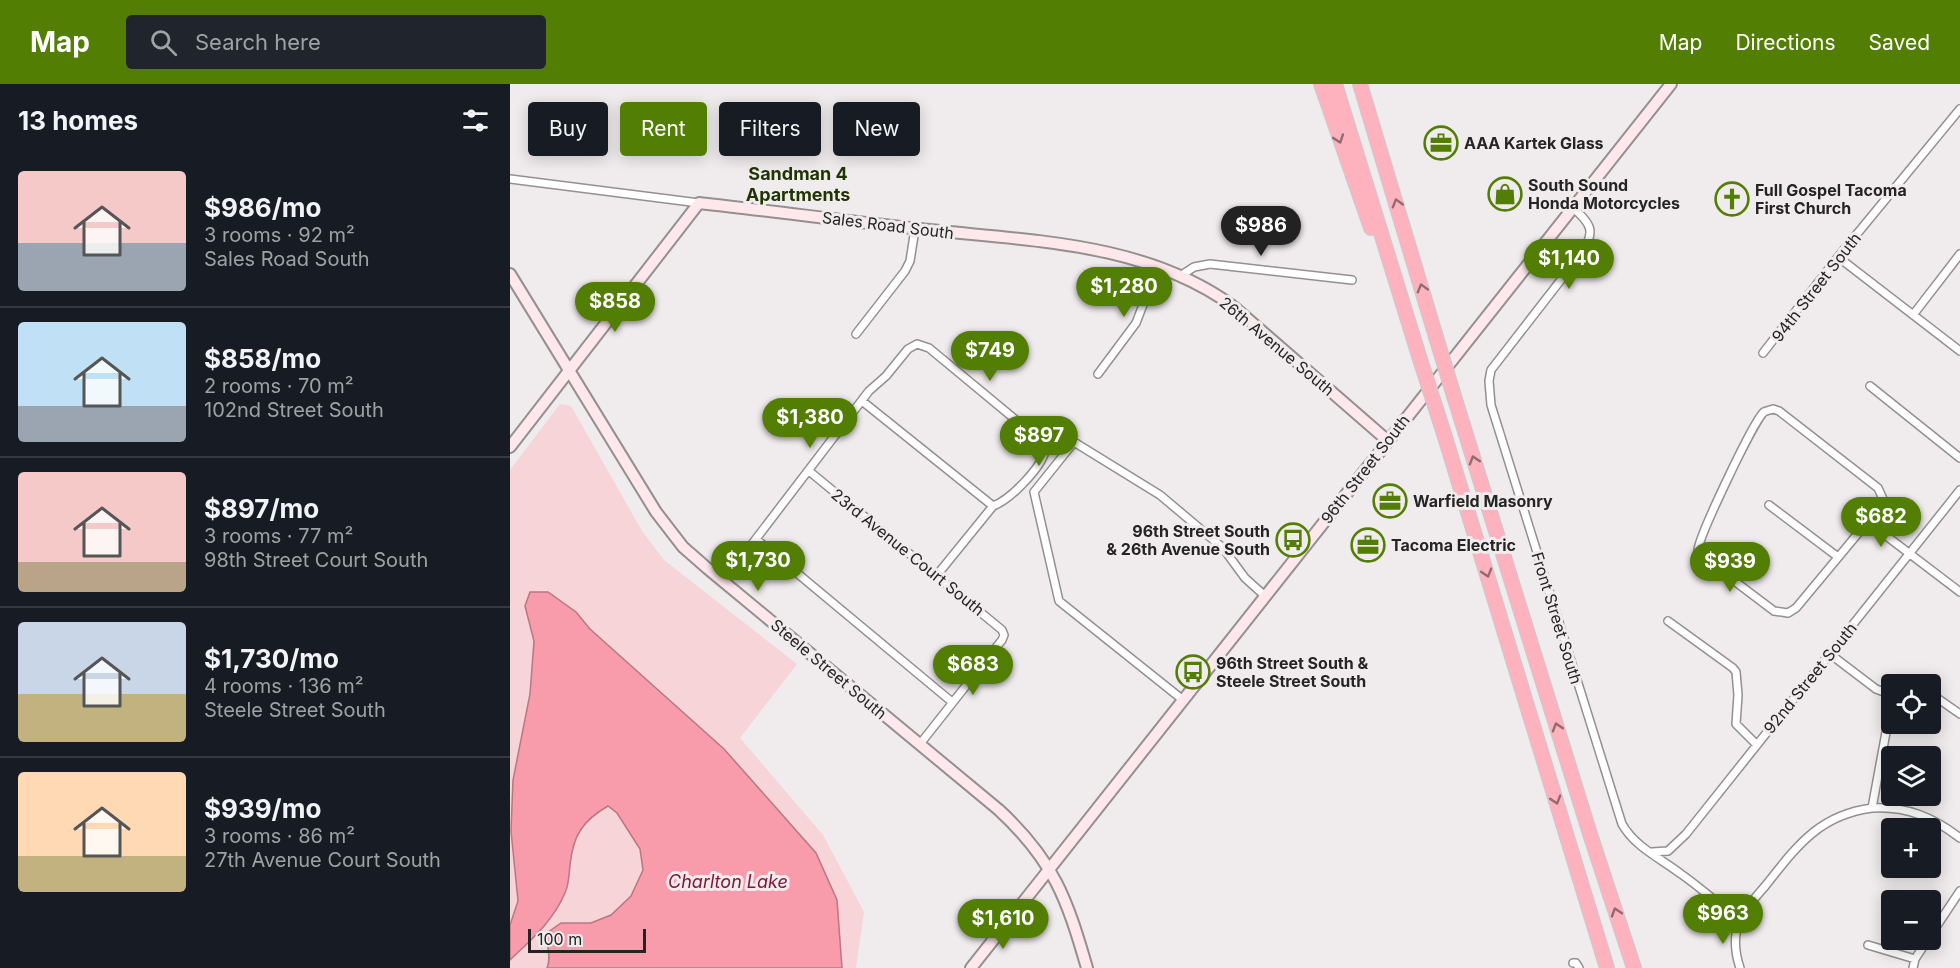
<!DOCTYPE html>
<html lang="en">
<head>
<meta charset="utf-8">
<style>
  body { margin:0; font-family:Inter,sans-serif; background:#20242c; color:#f1f3f6; height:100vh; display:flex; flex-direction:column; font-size:22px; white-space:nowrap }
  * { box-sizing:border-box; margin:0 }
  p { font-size:20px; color:#9ea1a6 }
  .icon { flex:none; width:33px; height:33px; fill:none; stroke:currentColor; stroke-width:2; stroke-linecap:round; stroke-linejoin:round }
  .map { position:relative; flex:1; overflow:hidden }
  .panel { display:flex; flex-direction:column; background:#171b24; width:510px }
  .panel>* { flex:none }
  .banner { position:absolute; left:18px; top:18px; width:570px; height:54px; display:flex; gap:12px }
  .tools { position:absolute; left:1371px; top:590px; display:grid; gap:12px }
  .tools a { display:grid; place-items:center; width:60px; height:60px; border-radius:6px; background:#171b24; box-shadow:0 3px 15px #0003; font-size:30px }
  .scale { position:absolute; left:18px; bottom:15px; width:118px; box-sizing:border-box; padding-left:6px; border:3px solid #252424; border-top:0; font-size:16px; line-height:21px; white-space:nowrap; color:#252424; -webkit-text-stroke:4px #f0ebec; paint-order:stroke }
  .price { position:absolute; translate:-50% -51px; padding:0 14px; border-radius:21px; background:#527e03; color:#fff; font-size:20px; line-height:39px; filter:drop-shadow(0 2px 3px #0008) }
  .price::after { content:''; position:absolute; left:50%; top:36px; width:18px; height:14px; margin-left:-9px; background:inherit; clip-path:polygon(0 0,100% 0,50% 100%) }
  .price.current { background:#222; color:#fff }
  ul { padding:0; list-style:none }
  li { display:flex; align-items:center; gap:18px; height:150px; padding:0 18px }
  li+li { border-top:2px solid #363941 }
  li span { display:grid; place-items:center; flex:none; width:168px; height:120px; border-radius:6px; color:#555 }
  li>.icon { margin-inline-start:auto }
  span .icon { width:72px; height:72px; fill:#fffc; stroke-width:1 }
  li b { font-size:26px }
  h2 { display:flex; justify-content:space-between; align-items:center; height:72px; padding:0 18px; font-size:26px }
  .pill { padding:0 21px; border-radius:6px; background:#171b24; box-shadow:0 3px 15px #0003; font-size:21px; line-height:54px }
  .pill.current { background:#527e03; color:#fff }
  header { display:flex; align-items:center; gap:36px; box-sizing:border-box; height:84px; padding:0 30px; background:#527e03; color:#fff }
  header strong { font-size:28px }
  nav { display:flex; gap:33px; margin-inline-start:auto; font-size:21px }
  .search { width:420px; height:54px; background:#20242c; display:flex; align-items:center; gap:15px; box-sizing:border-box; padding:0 21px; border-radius:6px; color:#9ea1a6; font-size:22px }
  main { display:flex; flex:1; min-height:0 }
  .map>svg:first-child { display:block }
</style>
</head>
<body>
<header>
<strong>Map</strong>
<div class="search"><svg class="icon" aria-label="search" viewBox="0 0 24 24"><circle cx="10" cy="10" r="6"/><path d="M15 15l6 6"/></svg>Search here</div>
<nav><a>Map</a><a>Directions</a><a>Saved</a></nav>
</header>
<main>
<section class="panel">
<h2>13 homes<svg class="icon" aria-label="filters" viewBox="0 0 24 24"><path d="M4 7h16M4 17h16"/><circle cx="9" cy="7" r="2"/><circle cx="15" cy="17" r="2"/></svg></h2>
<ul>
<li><span style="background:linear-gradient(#f6c9c9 60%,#9aa5b1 0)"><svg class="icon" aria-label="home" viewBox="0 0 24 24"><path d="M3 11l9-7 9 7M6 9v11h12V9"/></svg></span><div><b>$986/mo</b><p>3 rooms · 92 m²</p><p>Sales Road South</p></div></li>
<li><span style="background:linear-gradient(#bfe0f5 70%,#9aa5b1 0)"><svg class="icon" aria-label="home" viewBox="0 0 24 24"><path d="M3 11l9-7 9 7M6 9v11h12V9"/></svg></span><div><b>$858/mo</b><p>2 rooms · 70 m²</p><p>102nd Street South</p></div></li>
<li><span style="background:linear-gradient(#f6c9c9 75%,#b9a48a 0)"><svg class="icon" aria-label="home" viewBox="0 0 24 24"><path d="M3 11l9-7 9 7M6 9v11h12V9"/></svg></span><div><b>$897/mo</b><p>3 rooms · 77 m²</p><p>98th Street Court South</p></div></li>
<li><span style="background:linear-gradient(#c9d6e8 60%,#c2b280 0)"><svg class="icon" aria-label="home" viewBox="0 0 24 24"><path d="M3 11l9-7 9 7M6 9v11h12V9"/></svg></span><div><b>$1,730/mo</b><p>4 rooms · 136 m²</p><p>Steele Street South</p></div></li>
<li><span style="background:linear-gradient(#ffd9b3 70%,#c2b280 0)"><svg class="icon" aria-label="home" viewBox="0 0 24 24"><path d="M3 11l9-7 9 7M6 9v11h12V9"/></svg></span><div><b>$939/mo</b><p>3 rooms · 86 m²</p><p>27th Avenue Court South</p></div></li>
</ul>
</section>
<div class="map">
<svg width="1450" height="884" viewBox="0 0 1450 884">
  <rect width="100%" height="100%" fill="#f0ebec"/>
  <path fill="#f7d4d8" d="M 50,320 L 61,322 L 132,447 L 154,476 L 287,580 L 230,654 L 313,751 L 354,828 L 346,884 L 332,884 L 327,816 L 306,769 L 214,665 L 80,545 L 66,528 L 15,522 L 24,557 L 20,610 L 1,747 L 8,817 L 0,841 L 0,386 Z
    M 98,722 L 107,729 L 130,765 L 133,786 L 121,812 L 101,831 L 81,839 L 51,839 L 38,849 C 36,861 42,873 37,884 L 0,884 L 0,876 C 22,855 43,837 55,809 C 59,801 59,790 60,781 C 63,752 73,738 98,722 Z"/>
  <path fill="#f89bab" stroke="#b97782" stroke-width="1.5" d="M 20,508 L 38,508 L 66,528 L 80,545 L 214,665 L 306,769 L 327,816 L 332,884 L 37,884 C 42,873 36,861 37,849 L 51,839 L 81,839 L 101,831 L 121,812 L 133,786 L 130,765 L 107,729 L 98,722 C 72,737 63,752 60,781 C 59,790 59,801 55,809 C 43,837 22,855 0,876 L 0,841 L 8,817 L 1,747 L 3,696 L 20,610 L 24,557 L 15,522 Z"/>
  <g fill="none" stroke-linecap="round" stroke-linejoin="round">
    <defs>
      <path id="street" d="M 0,95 L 189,119
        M 1062,123 C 1082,140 1086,148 1071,170 L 981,286 L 979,297 L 981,321 L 1112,740 C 1125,763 1150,774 1171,790 C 1191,804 1210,821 1229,836
        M 1328,173 L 1450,267
        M 670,192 L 684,183 L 700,180 L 842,196
        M 1403,231 L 1450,170
        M 346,250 L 395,187 L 400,177 L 405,145
        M 1253,269 L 1328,173 L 1450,25
        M 588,290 L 626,239 L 648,182
        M 1360,302 L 1450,374
        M 352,317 L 483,422
        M 1263,325 L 1269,327 L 1368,404 L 1373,415 L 1365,429 L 1286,524 L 1278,529 L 1264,527 L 1194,474 L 1188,466 C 1189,452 1244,336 1254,328 C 1256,327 1260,326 1263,325 Z
        M 299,387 L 492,546 L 494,551 L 492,556 L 410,660
        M 1259,421 L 1328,473
        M 1358,438 L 1450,508
        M 246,455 L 442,618
        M 213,498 L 359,307 L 376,292 L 398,265 L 407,260 L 419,264 L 524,351 L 534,361 L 535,367 C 531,384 500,416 483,422 L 427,491
        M 1158,537 L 1223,584 L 1226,588 L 1228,611 L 1226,640 L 1247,661
        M 1320,570 L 1366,605 L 1382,611
        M 1420,609 L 1450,630
        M 673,616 L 549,517 L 524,408 L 564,358 L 650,411 L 713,464 L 735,494 L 755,512
        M 1362,724 C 1396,722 1423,733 1450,754
        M 1142,768 L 1158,767 L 1176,750 L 1450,406
        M 1420,852 L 1450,807
        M 1358,861 L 1405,875
        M 1063,879 L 1066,879 L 1069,884
        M 1230,884 C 1225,869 1223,854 1229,838 C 1234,825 1247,812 1256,801 C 1287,762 1309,731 1362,724 L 1382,616
        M 1403,884 L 1405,875 L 1418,855"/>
      <path id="secondary" d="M 0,190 L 146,428 L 173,463 L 197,484 L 489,726 C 544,777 557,815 577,884
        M 0,363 L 189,119 C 262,127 336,137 410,145 C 517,157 635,157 724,223 L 878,357
        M 461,884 L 1161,0"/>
      <path id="highway" d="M 811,0 L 861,144
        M 825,0 L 909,272
        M 850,0 L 926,253
        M 944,312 L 1080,750 L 1124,884
        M 935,353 L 1097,884"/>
    </defs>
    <use href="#street" stroke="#949090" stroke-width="10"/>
    <use href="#secondary" stroke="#949090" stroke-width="14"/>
    <use href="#highway" stroke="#cbcaca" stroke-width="16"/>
    <use href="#street" stroke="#fff" stroke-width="7"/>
    <use href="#secondary" stroke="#ffe8ec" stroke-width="10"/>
    <use href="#highway" stroke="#feb2be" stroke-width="14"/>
    <defs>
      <path id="highway-bridge" d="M 926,253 L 944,312
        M 909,272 L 935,353"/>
    </defs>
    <use href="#highway-bridge" stroke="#cbcaca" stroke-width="16" stroke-linecap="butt"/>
    <use href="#highway-bridge" stroke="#feb2be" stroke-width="14"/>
  </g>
  <defs><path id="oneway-chevron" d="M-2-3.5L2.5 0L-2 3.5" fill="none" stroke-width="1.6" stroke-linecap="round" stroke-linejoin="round" transform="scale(1.5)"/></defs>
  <g stroke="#926b71">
    <use href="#oneway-chevron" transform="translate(829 55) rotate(71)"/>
    <use href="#oneway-chevron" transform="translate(887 119) rotate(-106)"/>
    <use href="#oneway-chevron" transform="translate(912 204) rotate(-106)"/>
    <use href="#oneway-chevron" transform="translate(964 376) rotate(-107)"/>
    <use href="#oneway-chevron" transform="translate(977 489) rotate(73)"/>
    <use href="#oneway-chevron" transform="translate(1047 643) rotate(-107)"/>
    <use href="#oneway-chevron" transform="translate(1046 716) rotate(73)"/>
    <use href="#oneway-chevron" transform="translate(1106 828) rotate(-108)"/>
  </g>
  <defs>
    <symbol id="office-ring" viewBox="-11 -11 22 22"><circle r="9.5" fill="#f0ebec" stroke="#527e03" stroke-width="1.5"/><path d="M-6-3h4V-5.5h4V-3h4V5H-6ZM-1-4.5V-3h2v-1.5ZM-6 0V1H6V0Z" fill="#527e03"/></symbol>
    <symbol id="shop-ring" viewBox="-11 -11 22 22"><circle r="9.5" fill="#f0ebec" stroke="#527e03" stroke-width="1.5"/><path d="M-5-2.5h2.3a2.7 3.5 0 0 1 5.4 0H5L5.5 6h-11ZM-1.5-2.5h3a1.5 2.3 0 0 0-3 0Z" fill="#527e03"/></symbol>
    <symbol id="church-ring" viewBox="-11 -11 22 22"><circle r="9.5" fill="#f0ebec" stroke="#527e03" stroke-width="1.5"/><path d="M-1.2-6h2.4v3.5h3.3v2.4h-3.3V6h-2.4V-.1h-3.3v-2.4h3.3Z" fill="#527e03"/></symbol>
    <symbol id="bus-ring" viewBox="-11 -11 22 22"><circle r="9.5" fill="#f0ebec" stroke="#527e03" stroke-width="1.5"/><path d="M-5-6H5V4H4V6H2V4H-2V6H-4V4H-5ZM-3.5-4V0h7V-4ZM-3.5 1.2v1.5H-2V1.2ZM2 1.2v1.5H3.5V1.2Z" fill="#527e03"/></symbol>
  </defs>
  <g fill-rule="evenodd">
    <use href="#office-ring" x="912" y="40" width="38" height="38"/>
    <use href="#shop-ring" x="976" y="91" width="38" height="38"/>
    <use href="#church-ring" x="1203" y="96" width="38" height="38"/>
    <use href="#office-ring" x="861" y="398" width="38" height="38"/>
    <use href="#bus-ring" x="764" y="437" width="38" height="38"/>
    <use href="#office-ring" x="839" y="442" width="38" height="38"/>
    <use href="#bus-ring" x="664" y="569" width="38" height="38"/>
  </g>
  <g text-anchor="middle" stroke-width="6" stroke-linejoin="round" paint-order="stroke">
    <g font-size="16" font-weight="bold" fill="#252424" stroke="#f0ebec" text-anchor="start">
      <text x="954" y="65">AAA Kartek Glass</text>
      <text x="1018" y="107">South Sound<tspan x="1018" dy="18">Honda Motorcycles</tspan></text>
      <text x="1245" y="112">Full Gospel Tacoma<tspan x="1245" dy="18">First Church</tspan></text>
      <text x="903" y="423">Warfield Masonry</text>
      <text x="760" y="453" text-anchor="end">96th Street South<tspan x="760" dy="18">&amp; 26th Avenue South</tspan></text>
      <text x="881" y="467">Tacoma Electric</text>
      <text x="706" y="585">96th Street South &amp;<tspan x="706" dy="18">Steele Street South</tspan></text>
    </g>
    <g font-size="16" fill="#252424" stroke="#f0ebec">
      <text transform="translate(378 141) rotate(7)" y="6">Sales Road South</text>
      <text transform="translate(1306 203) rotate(-52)" y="6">94th Street South</text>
      <text transform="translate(767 262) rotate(40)" y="6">26th Avenue South</text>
      <text transform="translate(855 385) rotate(-52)" y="6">96th Street South</text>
      <text transform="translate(398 468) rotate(39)" y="6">23rd Avenue Court South</text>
      <text transform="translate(1047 534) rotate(73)" y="6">Front Street South</text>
      <text transform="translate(319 585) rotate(40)" y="6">Steele Street South</text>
      <text transform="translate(1300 594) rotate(-51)" y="6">92nd Street South</text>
    </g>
    <g font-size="18" font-weight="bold" fill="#1f3400" stroke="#f0ebec">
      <text x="288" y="96">Sandman 4<tspan x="288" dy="21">Apartments</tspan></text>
    </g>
    <g font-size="18" font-style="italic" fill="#841839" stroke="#f0ebec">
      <text x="218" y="804">Charlton Lake</text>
    </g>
  </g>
</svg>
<div class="tools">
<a><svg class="icon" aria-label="locate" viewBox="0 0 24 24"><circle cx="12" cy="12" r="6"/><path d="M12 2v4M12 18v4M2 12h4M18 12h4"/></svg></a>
<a><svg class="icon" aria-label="layers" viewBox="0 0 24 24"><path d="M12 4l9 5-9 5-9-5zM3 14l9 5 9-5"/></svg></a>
<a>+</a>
<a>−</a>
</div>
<div class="scale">100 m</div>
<b class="price current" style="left:751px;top:173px">$986</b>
<b class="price" style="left:1059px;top:206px">$1,140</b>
<b class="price" style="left:614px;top:234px">$1,280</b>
<b class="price" style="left:105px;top:249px">$858</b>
<b class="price" style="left:480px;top:298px">$749</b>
<b class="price" style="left:300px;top:365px">$1,380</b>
<b class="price" style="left:529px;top:383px">$897</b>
<b class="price" style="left:1371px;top:464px">$682</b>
<b class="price" style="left:248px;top:508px">$1,730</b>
<b class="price" style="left:1220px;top:509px">$939</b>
<b class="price" style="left:463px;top:612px">$683</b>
<b class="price" style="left:1213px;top:861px">$963</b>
<b class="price" style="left:493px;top:866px">$1,610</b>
<div class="banner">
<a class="pill">Buy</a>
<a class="pill current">Rent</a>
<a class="pill">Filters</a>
<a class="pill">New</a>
</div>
</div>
</main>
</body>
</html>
